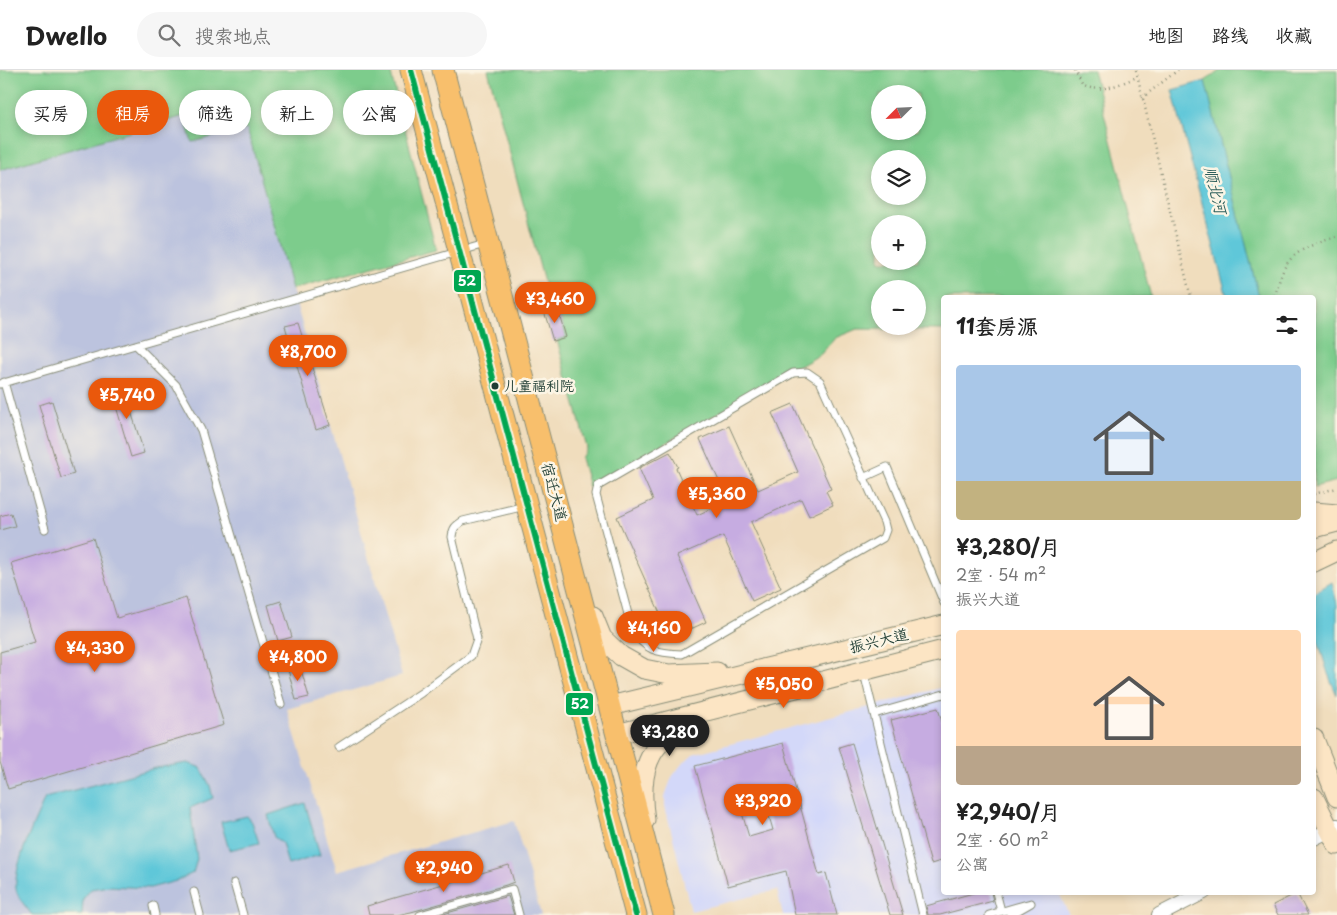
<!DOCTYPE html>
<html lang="zh">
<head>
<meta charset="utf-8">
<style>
  body { margin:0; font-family:"Playpen Sans","LXGW WenKai TC",sans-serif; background:#f6f6f6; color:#222; height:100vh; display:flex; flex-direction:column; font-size:19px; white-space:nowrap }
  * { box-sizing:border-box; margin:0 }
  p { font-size:16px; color:#767676 }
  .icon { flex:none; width:28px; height:28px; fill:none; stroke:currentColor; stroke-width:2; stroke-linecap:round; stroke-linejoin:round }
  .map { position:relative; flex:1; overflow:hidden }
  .panel { position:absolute; left:941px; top:225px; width:375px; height:600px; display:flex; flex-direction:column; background:#fff; border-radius:5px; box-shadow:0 2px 8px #0003 }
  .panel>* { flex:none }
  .banner { position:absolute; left:15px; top:20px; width:475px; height:45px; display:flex; gap:10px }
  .needle { width:32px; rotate:246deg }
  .controls { position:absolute; left:871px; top:15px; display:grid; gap:10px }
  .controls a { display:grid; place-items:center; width:55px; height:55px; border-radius:50%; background:#fff; box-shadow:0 2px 8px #0003; font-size:25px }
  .price { position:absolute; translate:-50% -42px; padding:0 11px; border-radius:18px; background:#ea580c; color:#fff; font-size:16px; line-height:32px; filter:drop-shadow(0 1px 2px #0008) }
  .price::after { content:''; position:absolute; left:50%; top:30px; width:15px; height:11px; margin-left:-8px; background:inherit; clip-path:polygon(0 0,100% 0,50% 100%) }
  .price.on { background:#222; color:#fff }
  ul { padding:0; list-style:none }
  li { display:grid; align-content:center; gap:10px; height:265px; padding:0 15px }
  li span { display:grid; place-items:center; height:155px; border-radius:5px; color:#555 }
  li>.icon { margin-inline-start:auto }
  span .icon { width:90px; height:90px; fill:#fffc; stroke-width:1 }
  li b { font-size:21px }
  h2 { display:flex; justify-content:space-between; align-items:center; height:60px; padding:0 15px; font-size:21px }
  .pill { padding:0 18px; border-radius:22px; background:#fff; box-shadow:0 2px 8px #0003; font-size:18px; line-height:45px }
  .pill.on { background:#ea580c; color:#fff }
  header { display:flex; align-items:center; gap:30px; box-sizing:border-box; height:70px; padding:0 25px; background:#fff; border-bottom:1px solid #e0e0e0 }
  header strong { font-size:24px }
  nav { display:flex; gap:28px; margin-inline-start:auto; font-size:18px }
  .search { width:350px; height:45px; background:#f6f6f6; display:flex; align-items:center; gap:12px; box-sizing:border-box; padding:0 18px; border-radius:28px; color:#767676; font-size:19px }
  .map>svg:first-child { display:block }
</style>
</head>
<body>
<header>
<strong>Dwello</strong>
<div class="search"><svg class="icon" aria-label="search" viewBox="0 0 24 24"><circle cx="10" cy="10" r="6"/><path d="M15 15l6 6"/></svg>搜索地点</div>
<nav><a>地图</a><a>路线</a><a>收藏</a></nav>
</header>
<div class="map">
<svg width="1337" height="845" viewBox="0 0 1337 845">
  <rect width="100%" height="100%" fill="#fcf5e5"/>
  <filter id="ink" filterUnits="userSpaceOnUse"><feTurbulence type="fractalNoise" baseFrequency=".02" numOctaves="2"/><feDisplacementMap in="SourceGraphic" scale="10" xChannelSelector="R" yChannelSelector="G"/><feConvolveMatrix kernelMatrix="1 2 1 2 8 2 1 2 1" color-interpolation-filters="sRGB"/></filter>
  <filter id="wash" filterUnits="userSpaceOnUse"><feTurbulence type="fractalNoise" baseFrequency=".0096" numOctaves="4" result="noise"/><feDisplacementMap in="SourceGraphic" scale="20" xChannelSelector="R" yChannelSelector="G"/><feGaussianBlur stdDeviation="1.12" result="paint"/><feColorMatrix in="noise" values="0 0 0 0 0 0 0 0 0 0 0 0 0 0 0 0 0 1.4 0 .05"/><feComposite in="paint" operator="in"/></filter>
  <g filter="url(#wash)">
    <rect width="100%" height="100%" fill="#f0ddbd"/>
    <path fill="#d3d8f9" d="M 944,617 L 944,822 L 1059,823 L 1069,845 L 783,845 L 777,820 L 691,841 L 665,736 L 665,726 L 672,707 L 681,695 L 693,684 Z"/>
    <path fill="#bcc3de" d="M 184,46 L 192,72 L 247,58 L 292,219 L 402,606 L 287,639 L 337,801 L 514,751 L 541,845 L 0,845 L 0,100 Z"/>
    <path fill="#7dcc8c" stroke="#4e8460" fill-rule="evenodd" d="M 0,0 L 390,0 L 436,180 L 292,219 L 247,58 L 192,72 L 184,46 L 0,100 Z
      M 488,0 L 1093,0 L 1151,227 L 944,228 L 944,260 L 857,259 L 835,268 L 821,284 L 589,417 L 581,388 L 587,378 L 557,270 L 566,267 L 557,237 L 551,239 ZM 880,24 L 918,24 L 918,61 L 880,61 ZM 880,89 L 918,89 L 918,126 L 880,126 ZM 880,154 L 918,154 L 918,191 L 880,191 ZM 880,219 L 918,219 L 918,256 L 880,256 Z
      M 1221,0 L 1337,0 L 1337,411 L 1314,417 L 1314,228 L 1259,227 L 1205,11 Z"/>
    <path fill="#5ec7d9" stroke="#3e8286" d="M 1205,11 L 1259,227 L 1227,227 L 1172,20 Z
      M 1332,512 L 1337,534 L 1337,625 L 1328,604 L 1314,558 L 1314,523 Z
      M 188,693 L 201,698 L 210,716 L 213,728 L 190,738 L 197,789 L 193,803 L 176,811 L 150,818 L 108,816 L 91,819 L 83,829 L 82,845 L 32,845 C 27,838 17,827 16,819 C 13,796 36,749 45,728 L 156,698 Z
      M 305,733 L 320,785 L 288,795 L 282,773 L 274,767 L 268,745 Z
      M 247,746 L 252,752 L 259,773 L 229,780 L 221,752 Z"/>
    <g id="blocks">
      <path fill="#c6ace1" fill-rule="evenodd" d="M 557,237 L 566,267 L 553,271 L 544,241 Z
        M 298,253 L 330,355 L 316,360 L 285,256 Z
        M 122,312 L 144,383 L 131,387 L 110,316 Z
        M 52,331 L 74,404 L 61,408 L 39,335 Z
        M 793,334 L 831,419 L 826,421 L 833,435 L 809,446 L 801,429 L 751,452 L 781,518 L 752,531 L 723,466 L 677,486 L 706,552 L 671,568 L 617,447 L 653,430 L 639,398 L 670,382 L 678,397 L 676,398 L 697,445 L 728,431 L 700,369 L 729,356 L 758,420 L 798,402 L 772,343 Z
        M 11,443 L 15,456 L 0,460 L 0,446 Z
        M 93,468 L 117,548 L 186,528 L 224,655 L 8,719 L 0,692 L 0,582 L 35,572 L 11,493 Z
        M 281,531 L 292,567 L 278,571 L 268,535 Z
        M 299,593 L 309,627 L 296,630 L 287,596 Z
        M 938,638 L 944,659 L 944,790 L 931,794 L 891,650 Z
        M 783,673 L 819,805 L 826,803 L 837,845 L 795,845 L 786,801 L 728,816 L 695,696 ZM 762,722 L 773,760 L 749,767 L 738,729 Z
        M 852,673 L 903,845 L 890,845 L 839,677 Z
        M 509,795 L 514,812 L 506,815 L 411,842 L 397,845 L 369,845 L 367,836 Z
        M 977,822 L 991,822 L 993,831 L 940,845 L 928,845 L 926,836 Z
        M 1297,823 L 1308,845 L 1278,845 L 1273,835 Z
        M 508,826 L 514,845 L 440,845 Z"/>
    </g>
  </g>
  <g filter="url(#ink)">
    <use href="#blocks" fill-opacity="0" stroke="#888d78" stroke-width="1"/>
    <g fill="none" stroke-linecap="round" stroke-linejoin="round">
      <defs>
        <path id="lane" d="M 136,275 L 176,315 L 201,360 L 281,634
          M 807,302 L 820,311 L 884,452 L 886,460 L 883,468 L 682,584 C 657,583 645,581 632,559 L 596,425 L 598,416 L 793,303 Z
          M 4,312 L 45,459
          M 0,314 L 485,174
          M 863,408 L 887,397 L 944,533
          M 864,603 L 923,845
          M 874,644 L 944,624
          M 339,677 L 421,623 L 471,586 L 477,569 L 452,467 C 453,458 455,456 463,451 L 525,436
          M 234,813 L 243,845
          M 194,822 L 200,845
          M 996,822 L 1001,841
          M 153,836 L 155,845
          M 420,845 L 512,819 L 519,845
          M 989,845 L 1031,833 L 1010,845"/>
        <path id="street" d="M 1314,768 L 1337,756
          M 1159,845 L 1204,822"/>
        <path id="secondary" d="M 1314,442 L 1337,444
          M 1314,458 L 1337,452
          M 1314,492 L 1337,481
          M 593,546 L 602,568 L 621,586 L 644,599 L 669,604 L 717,602
          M 610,636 L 944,555
          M 617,664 L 944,580
          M 1314,669 L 1337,727
          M 1314,728 L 1337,775
          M 645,750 C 638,706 646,670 691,652"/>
        <path id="primary" d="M 411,0 L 636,845
          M 443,0 L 664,845"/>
      </defs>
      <use href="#lane" stroke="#888d78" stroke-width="9"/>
      <use href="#street" stroke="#888d78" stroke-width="16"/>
      <use href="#secondary" stroke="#888d78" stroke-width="21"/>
      <use href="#primary" stroke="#888d78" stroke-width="23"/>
      <path stroke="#888d78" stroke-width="2.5" stroke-dasharray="1 4" stroke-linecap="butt" d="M 1075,0 L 1082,15 C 1100,24 1120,14 1137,7
        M 1136,0 L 1191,228
        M 1142,28 L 1178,0
        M 1270,228 L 1275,225 C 1278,216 1280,207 1284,199 C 1292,180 1319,172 1337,167
        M 1314,424 L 1337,418"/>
      <use href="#lane" stroke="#fff" stroke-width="7"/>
      <use href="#street" stroke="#fff" stroke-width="14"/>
      <use href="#secondary" stroke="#fce5c4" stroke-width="19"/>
      <use href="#primary" stroke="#f8bf6c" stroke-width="21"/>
      <defs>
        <path id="bus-1" d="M 411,0 L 636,845"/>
      </defs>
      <use href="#bus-1" stroke="#fcf5e5" stroke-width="10"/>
      <use href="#bus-1" stroke="#00a651" stroke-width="6"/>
    </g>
  </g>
  <circle fill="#1f3d34" stroke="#fcf5e5" stroke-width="2" cx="495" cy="316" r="4.5"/>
  <g text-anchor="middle" stroke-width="5" stroke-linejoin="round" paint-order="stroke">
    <g font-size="14" fill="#1f3d34" stroke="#fcf5e5" text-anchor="start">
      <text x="504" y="321">儿童福利院</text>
    </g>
    <g font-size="15" fill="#1f3d34" stroke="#fcf5e5">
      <text transform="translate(554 422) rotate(75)" y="5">宿迁大道</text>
      <text transform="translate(879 571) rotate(-14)" y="5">振兴大道</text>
    </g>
    <g font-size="16" font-style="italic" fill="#2f605d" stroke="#fcf5e5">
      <text transform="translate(1216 120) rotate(76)" y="6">顺北河</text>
    </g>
  </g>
  <g stroke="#fcf5e5" stroke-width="2">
    <rect x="453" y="199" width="29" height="24" rx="5" fill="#00a651"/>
    <rect x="565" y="622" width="29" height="24" rx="5" fill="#00a651"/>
  </g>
  <g font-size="14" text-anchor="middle" font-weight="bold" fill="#fff">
    <text x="467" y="216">52</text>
    <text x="580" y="639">52</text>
  </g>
</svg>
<div class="controls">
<a><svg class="needle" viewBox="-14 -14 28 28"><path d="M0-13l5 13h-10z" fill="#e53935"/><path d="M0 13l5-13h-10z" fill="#767676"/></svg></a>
<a><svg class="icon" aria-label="layers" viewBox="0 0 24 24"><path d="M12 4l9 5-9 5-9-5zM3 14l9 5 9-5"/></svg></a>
<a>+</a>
<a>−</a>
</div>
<b class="price" style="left:555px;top:254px">¥3,460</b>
<b class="price" style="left:308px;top:307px">¥8,700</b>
<b class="price" style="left:127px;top:350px">¥5,740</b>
<b class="price" style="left:717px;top:449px">¥5,360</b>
<b class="price" style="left:654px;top:583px">¥4,160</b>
<b class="price" style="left:95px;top:603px">¥4,330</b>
<b class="price" style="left:298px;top:612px">¥4,800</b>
<b class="price" style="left:784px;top:639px">¥5,050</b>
<b class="price on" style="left:670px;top:687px">¥3,280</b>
<b class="price" style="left:763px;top:756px">¥3,920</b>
<b class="price" style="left:444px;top:823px">¥2,940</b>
<div class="banner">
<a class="pill">买房</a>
<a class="pill on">租房</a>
<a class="pill">筛选</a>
<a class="pill">新上</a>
<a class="pill">公寓</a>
</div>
<section class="panel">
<h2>11套房源<svg class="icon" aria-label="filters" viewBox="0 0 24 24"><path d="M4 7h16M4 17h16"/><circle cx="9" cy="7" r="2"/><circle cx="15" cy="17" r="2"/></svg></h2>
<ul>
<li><span style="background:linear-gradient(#a9c7e8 75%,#c2b280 0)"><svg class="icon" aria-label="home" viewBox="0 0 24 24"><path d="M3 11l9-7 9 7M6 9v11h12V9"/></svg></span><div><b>¥3,280/月</b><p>2室 · 54 m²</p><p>振兴大道</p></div></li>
<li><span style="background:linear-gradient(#ffd9b3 75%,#b9a48a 0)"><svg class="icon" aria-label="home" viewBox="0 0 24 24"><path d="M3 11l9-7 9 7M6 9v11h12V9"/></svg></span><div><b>¥2,940/月</b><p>2室 · 60 m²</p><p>公寓</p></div></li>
</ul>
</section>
</div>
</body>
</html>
